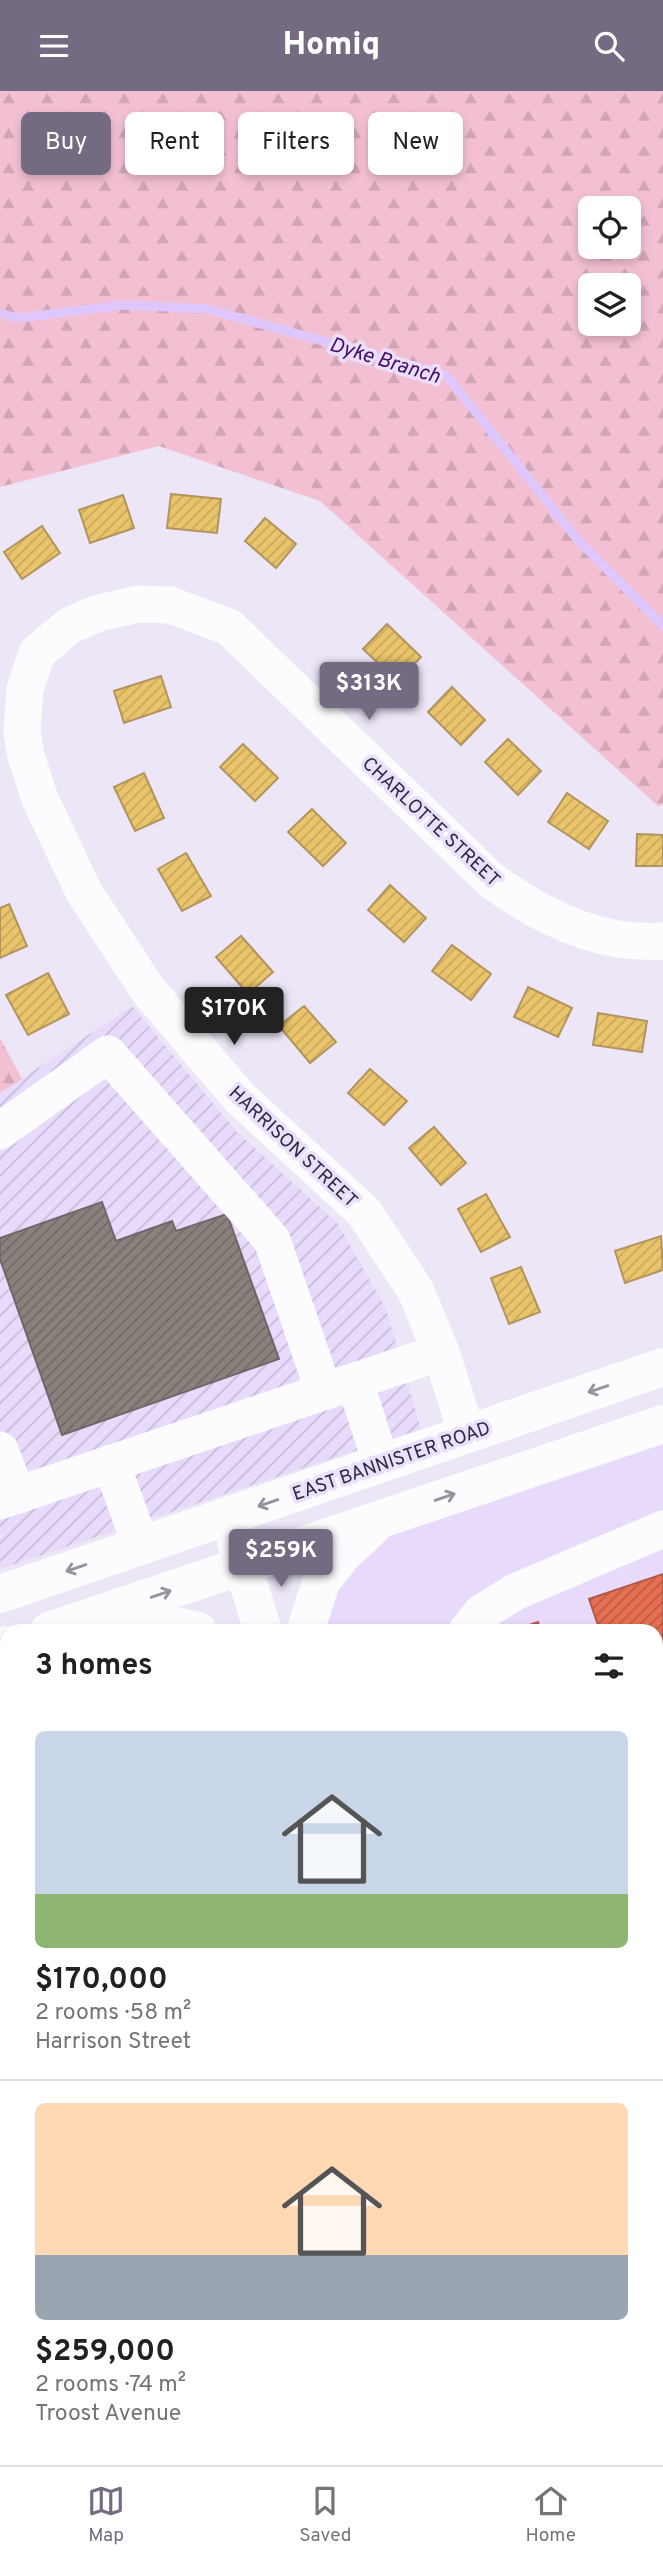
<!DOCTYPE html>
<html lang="en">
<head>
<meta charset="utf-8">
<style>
  body { margin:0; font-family:Overpass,sans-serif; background:#f6f6f6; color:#202124; height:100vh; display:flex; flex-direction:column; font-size:26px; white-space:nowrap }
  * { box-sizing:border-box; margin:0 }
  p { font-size:23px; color:#757577 }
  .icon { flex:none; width:38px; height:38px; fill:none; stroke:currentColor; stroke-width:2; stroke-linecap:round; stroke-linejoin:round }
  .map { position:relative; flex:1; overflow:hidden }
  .drawer { position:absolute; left:0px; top:1533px; width:663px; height:842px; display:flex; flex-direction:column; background:#fff; border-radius:21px 21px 0 0; box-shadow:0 4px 10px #0003 }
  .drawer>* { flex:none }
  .hud { position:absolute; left:21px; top:21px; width:621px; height:63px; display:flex; gap:14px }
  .tools { position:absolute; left:578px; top:105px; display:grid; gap:14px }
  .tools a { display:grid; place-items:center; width:63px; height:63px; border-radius:10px; background:#fff; box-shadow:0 4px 10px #0003; font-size:35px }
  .price { position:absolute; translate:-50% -60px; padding:0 16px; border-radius:7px; background:#746a81; color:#fff; font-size:23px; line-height:46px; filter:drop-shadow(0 2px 4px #0008) }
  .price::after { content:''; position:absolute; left:50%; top:42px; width:21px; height:16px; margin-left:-10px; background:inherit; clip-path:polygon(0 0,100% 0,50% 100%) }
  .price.active { background:#222; color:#fff }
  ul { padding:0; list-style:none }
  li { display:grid; align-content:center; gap:14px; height:371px; padding:0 35px }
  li+li { border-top:2px solid #e0e0e0 }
  li span { display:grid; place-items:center; height:217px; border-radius:10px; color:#555 }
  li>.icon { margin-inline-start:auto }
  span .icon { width:126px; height:126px; fill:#fffc; stroke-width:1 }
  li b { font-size:30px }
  h2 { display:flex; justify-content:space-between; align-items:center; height:84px; padding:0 35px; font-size:30px }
  .tag { padding:0 24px; border-radius:10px; background:#fff; box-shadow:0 4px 10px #0003; font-size:24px; line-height:63px }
  .tag.active { background:#746a81; color:#fff }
  header { display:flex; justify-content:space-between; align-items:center; height:91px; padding:0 35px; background:#746a81; color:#fff; font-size:32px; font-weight:800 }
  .menu { display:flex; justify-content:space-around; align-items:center; height:98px; border-top:2px solid #e0e0e0; background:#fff; font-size:19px; color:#757577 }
  .menu a { display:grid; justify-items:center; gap:4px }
  .menu .active { color:#746a81 }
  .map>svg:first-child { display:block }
</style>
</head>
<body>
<header><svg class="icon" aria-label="menu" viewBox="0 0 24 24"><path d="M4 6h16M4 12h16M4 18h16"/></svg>Homiq<svg class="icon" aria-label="search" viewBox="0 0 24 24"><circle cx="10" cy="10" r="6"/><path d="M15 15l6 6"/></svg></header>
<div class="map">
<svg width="663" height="2374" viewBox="0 0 663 2374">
  <defs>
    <pattern id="industrial-furrows" width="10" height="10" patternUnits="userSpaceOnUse" patternTransform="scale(1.75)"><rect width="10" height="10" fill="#e8dafb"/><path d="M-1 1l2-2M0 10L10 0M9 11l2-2" fill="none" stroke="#c7bbd8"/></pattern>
    <pattern id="forest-firs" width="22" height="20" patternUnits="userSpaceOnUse" patternTransform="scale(1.75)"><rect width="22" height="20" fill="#f3c0d3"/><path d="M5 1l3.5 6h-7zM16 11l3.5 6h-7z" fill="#d1a5b6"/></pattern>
    <pattern id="homes-hatch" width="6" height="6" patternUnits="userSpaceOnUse" patternTransform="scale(1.75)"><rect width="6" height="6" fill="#e9c46a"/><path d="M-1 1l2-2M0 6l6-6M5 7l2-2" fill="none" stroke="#c8a85d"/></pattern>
    <pattern id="shops-hatch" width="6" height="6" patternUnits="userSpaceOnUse" patternTransform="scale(1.75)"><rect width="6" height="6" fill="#e76f51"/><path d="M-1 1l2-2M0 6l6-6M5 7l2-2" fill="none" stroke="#bc5b45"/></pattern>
    <pattern id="industry-hatch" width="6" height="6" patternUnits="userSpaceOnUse" patternTransform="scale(1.75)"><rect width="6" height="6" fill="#8a817c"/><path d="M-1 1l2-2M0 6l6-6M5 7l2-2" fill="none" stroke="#716a67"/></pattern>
  </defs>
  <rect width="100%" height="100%" fill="#ece6f6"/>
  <path fill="#e8dafb" d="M 663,1348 L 663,2374 L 573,2374 L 571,2368 L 656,2368 L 656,1540 L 326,1540 L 327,1513 L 351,1473 L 385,1444 Z"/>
  <path fill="url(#industrial-furrows)" d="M 132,915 L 236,1040 L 338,1133 L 386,1218 L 421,1338 L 0,1478 L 0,1002 Z
    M 7,1585 L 7,2368 L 502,2368 L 504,2374 L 0,2374 L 0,1587 Z"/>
  <path fill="url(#forest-firs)" fill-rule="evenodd" d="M 0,0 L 663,0 L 663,714 L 658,715 L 320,410 L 159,355 L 0,396 ZM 590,117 L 628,117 L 628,156 L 590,156 ZM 590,194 L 628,194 L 628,233 L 590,233 Z
    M 0,947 L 22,988 L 0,1002 Z"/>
  <path fill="url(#homes-hatch)" stroke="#b2955e" stroke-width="2" d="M 171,403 L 221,408 L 217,442 L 167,437 Z
    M 123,404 L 134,437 L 90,452 L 79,419 Z
    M 265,427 L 296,453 L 276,477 L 245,450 Z
    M 42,435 L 60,462 L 22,488 L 4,461 Z
    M 387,533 L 421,566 L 397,590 L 363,558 Z
    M 161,585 L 171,616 L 124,632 L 114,600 Z
    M 452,596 L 485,629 L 461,654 L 428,621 Z
    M 508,648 L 541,680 L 518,704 L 485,671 Z
    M 243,653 L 278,687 L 255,710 L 220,676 Z
    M 144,682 L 164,727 L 135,740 L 114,696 Z
    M 567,702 L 608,730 L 589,758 L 548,731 Z
    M 312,718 L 346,752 L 323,775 L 288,741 Z
    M 637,743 L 663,744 L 663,775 L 636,775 Z
    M 186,762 L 211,805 L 182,820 L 158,778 Z
    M 390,794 L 426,827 L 404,851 L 368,819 Z
    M 9,813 L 27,855 L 0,867 L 0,817 Z
    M 241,845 L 273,881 L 248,903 L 216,866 Z
    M 452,854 L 491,883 L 471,909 L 432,880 Z
    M 48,882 L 69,923 L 28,944 L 6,904 Z
    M 528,896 L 572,917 L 558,946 L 514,926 Z
    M 304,915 L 336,951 L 310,972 L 279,935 Z
    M 598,922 L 647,930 L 642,961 L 593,954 Z
    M 370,978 L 407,1010 L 384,1034 L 348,1002 Z
    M 434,1036 L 466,1072 L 441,1094 L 409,1057 Z
    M 486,1103 L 510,1146 L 481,1161 L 458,1118 Z
    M 661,1145 L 663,1179 L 625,1192 L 615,1160 Z
    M 521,1176 L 540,1221 L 509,1233 L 491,1187 Z"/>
  <path fill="url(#shops-hatch)" stroke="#b1594c" stroke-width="2" d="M 663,1483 L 663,1713 L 656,1716 L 656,1540 L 600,1540 L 589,1508 Z
    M 538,1531 L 541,1540 L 511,1540 Z"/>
  <path fill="url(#industry-hatch)" stroke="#70666b" stroke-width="2" d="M 102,1111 L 116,1150 L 172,1130 L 176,1140 L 227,1123 L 279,1268 L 62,1344 L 0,1168 L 0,1147 Z"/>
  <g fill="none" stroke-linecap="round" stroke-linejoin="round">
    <path stroke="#dec7fc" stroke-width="9" d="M 0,222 L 17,227 L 124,214 L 207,218 L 446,284 L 578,449 L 663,535"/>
    <path stroke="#fcfbfe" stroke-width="37" d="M 0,1040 L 108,963 L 272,1149 L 324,1301
      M 355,1291 L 381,1372
      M 467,1343 L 441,1261 L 416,1200 L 364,1121 L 240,1007 L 148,899 L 84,801 L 40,708 L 26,665 L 22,642 L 25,598 L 37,562 L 69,535 L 98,522 L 139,513 L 170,514 L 229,536 L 491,789 C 540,825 600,855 663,850
      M 0,1359 L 17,1404
      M 111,1372 L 141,1455
      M 0,1410 L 441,1261
      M 467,1540 L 481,1522 L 515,1501 L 663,1438
      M 656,1774 L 663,1772
      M 656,1968 L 663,1966
      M 656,2076 L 663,2074
      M 656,2148 L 663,2146
      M 656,2288 L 663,2286
      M 653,2368 L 655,2374
      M 178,2374 L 184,2368"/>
    <path stroke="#fcfbfe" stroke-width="38" d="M 236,1452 L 263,1540
      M 0,1503 L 663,1276
      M 109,1538 C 141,1528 166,1532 198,1540
      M 49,1540 L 663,1333
      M 307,1540 L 307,1535 L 321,1491 L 343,1463 L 373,1435
      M 0,1557 L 7,1554
      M 530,2368 L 532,2374"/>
  </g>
  <defs><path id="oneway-shaft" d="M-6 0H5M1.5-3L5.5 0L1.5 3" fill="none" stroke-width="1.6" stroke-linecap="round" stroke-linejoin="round" transform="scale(1.75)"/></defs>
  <g stroke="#9891a0">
    <use href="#oneway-shaft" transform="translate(598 1298) rotate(161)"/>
    <use href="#oneway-shaft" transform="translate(445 1406) rotate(-19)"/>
    <use href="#oneway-shaft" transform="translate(268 1412) rotate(161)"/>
    <use href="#oneway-shaft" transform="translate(76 1477) rotate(161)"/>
    <use href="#oneway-shaft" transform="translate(161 1503) rotate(-19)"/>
  </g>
  <g text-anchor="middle" stroke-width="7" stroke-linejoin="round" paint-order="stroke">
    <g font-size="19" fill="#332742" stroke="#ebe0fc">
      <text transform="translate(432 730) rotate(43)" y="7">CHARLOTTE STREET</text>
      <text transform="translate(294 1055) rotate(43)" y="7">HARRISON STREET</text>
      <text transform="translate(391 1369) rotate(-19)" y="7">EAST BANNISTER ROAD</text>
    </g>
    <g font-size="21" font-style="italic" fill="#450c6f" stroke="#ebe0fc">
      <text transform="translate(385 269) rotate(17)" y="7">Dyke Branch</text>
    </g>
  </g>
</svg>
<div class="tools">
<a><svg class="icon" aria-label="locate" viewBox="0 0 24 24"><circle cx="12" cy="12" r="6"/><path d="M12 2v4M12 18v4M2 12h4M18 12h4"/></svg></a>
<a><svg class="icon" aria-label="layers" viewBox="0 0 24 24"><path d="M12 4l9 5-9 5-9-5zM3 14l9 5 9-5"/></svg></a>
</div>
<b class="price" style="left:369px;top:631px">$313K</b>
<b class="price active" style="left:234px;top:956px">$170K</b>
<b class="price" style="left:281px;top:1498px">$259K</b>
<div class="hud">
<a class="tag active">Buy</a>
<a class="tag">Rent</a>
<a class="tag">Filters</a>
<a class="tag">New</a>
</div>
<section class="drawer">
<h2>3 homes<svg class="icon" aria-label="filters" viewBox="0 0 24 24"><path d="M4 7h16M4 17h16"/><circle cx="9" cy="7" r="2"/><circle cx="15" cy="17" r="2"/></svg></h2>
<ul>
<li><span style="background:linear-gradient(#c9d6e8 75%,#8fb573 0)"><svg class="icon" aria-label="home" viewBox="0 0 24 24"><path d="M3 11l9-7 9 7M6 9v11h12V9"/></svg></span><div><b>$170,000</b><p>2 rooms · 58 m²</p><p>Harrison Street</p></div></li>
<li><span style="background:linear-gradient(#ffd9b3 70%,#9aa5b1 0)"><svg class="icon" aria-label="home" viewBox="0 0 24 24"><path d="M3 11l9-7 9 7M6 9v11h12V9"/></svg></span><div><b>$259,000</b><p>2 rooms · 74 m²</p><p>Troost Avenue</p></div></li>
</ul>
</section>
</div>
<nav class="menu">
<a class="active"><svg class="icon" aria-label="map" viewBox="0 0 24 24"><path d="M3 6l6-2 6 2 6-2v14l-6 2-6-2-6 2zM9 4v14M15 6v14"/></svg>Map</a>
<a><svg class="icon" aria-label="saved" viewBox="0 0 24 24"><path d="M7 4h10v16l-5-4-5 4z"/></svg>Saved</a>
<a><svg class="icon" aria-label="home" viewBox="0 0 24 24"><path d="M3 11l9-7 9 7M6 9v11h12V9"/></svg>Home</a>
</nav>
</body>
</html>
